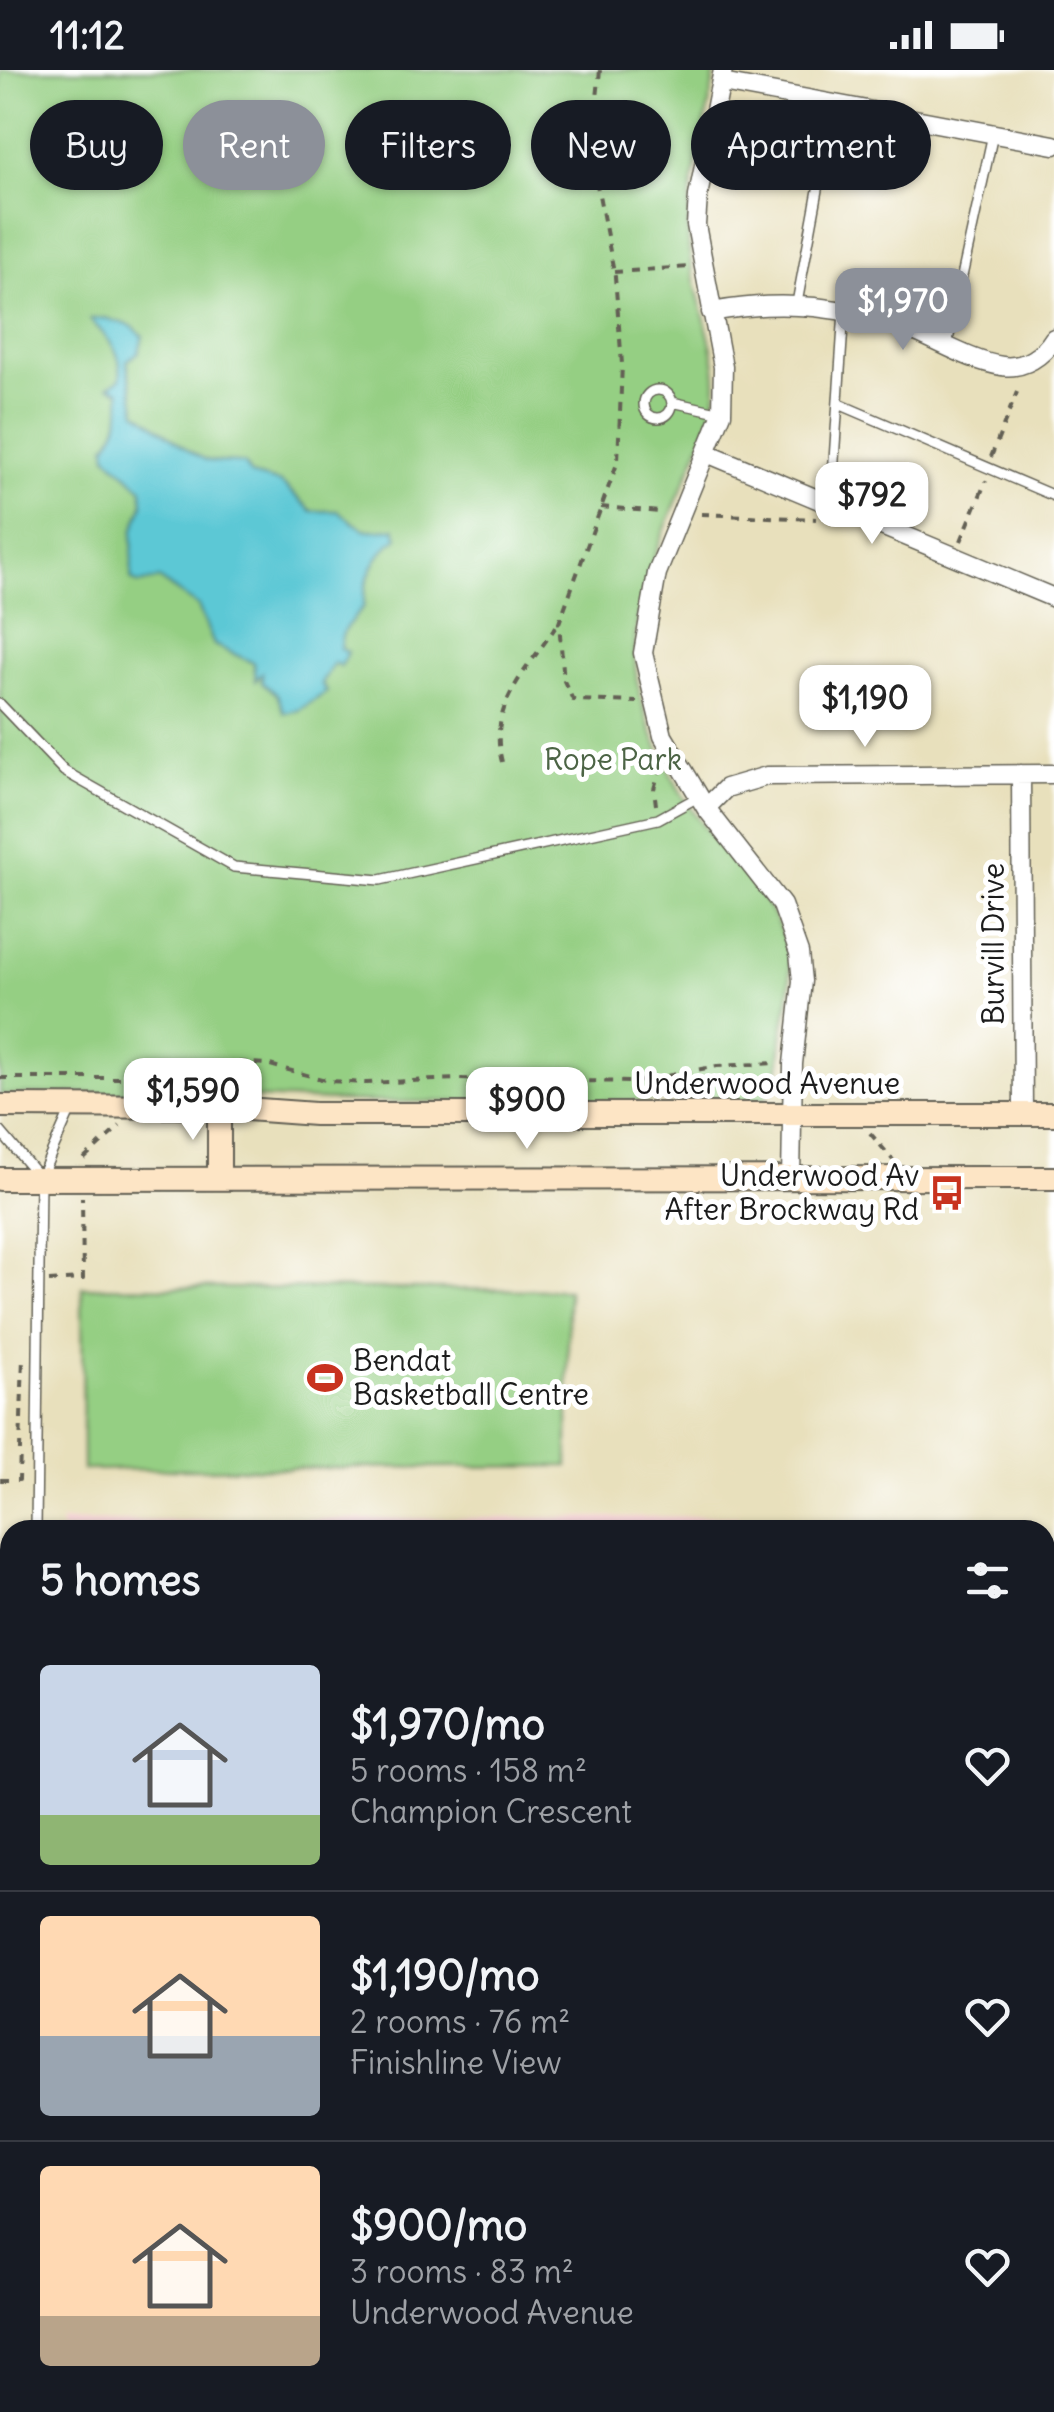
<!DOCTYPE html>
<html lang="en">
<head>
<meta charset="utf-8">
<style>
  body { margin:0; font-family:Delius,sans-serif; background:#242831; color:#f1f3f6; height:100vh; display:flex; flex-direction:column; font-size:38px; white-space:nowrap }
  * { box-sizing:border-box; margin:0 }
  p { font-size:32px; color:#9ea1a6 }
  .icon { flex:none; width:55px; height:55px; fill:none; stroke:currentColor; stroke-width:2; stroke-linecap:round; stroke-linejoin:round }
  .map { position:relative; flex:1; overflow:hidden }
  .sheet { position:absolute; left:0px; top:1450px; width:1055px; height:892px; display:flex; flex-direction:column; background:#171b24; border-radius:30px 30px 0 0; box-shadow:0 2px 8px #0004 }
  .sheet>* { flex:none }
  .top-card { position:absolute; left:30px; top:30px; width:995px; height:90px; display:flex; gap:20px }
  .price { position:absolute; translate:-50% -85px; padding:0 22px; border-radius:20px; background:#fff; color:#222; font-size:32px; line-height:65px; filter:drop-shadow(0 2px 5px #0008) }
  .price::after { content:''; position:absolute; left:50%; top:60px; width:30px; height:22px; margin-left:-15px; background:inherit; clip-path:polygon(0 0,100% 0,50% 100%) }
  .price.on { background:#8c9099; color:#fff }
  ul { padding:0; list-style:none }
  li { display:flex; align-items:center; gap:30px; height:250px; padding:0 40px }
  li+li { border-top:2px solid #363941 }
  li span { display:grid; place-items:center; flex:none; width:280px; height:200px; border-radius:10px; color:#555 }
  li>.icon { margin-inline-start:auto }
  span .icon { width:120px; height:120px; fill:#fffc; stroke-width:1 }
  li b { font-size:42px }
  h2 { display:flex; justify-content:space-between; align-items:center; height:120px; padding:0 40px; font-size:42px }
  .chip { padding:0 35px; border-radius:45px; background:#171b24; box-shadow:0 2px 8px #0004; font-size:35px; line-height:90px }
  .chip.on { background:#8c9099; color:#fff }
  .status { display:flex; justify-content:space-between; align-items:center; height:70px; padding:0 50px; background:#171b24; direction:ltr }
  .status svg { height:28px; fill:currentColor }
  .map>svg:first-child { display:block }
</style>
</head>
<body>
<div class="status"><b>11:12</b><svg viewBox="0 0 49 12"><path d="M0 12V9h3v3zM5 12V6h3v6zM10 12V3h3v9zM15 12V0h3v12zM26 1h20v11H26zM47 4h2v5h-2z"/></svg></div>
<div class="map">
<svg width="1054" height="2342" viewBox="0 0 1054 2342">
  <rect width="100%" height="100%" fill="#fff"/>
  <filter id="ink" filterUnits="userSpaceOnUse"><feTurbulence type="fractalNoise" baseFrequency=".01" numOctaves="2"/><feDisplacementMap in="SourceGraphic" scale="20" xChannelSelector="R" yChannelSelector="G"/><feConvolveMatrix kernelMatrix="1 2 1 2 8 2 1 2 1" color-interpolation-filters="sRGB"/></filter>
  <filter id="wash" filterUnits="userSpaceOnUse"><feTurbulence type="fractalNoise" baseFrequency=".0048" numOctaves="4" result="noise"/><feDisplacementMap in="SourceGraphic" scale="40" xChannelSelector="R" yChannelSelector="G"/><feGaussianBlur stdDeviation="2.25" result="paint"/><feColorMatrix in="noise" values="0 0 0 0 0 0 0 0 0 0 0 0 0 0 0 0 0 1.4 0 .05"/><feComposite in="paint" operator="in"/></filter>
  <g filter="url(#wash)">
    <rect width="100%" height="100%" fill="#e8e0bc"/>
    <path fill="#f7cfd3" d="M 737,1446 L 737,1460 L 61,1460 L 61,1452 Z
      M 0,1626 L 10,1626 L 10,2332 L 1045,2332 L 1045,1895 L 1054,1895 L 1054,2342 L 0,2342 Z"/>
    <path fill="#95cf83" stroke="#587650" stroke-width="2.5" d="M 0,0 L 715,0 C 707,66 679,127 691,194 C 698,240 727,297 712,343 C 686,424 622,522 637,610 C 646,660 672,714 702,754 C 736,799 776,828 788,885 C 794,911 786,942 782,968 C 779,992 782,1012 762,1030 L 368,1032 L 106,1023 L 0,1025 Z
      M 82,1217 L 568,1220 L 568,1396 L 83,1400 Z
      M 1045,1978 L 1054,1978 L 1054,2342 L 84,2342 L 84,2332 L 1045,2332 Z"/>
    <path fill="#5cc8d5" stroke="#3c7278" stroke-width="2.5" d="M 105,248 L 132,256 L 143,266 L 139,282 L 127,291 L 137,342 C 160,356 180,378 204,389 C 219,395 229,390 244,394 L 251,405 L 281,413 L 312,441 L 338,441 C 361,458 362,464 395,458 L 398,468 C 374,483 363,512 364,536 C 354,552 341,554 340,579 L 348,582 L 340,596 L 334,593 L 321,613 L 327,622 L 299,640 L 284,643 L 277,624 L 262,613 L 262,603 L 256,610 L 254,593 L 214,575 L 198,536 L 159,509 L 139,514 L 131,509 L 133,461 L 143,435 L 142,418 L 107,386 L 106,376 C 121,358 121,344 120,321 L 109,316 L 120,309 C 124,282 106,267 90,249 Z"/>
  </g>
  <g filter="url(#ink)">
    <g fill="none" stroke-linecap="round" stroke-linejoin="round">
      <defs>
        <path id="lane" d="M 797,233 L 834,34
          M 947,275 L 993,64
          M644 334a14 14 0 1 1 28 0a14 14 0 1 1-28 0Z
          M 672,332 L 722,343
          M 839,334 L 1054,426
          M 827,432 L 832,420 L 844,241
          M 0,634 L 64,701 L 234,797 L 380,810 L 658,749 L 698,727
          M 0,1061 L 39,1107
          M 36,1460 L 40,1109 L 71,1039
          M 0,1598 L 10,1598
          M 0,1940 L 10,1946
          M 44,2332 L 44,2342"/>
        <path id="street" d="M 723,0 L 698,126 L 696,155 L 723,297 L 722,343 L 657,503 L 643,583 L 663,666 L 706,738 L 782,835 L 799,883 L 802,911 L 793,994 L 791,1109
          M 722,13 L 1054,75
          M 711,242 C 782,229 848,235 916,262 C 942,273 974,292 1002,296 C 1024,299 1043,286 1054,268
          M 707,383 L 1054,528
          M 1021,704 L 1023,1044
          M 706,738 L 726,718 L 767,706 L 1054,704
          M 1045,1950 L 1054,1949"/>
        <path id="secondary" d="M 0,1036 L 219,1037 L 315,1044 L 1054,1044
          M 0,1109 L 1054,1108
          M 219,1109 L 219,1037"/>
      </defs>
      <use href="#lane" stroke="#636154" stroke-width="12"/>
      <use href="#street" stroke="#636154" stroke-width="21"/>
      <use href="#secondary" stroke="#636154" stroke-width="26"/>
      <path stroke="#636154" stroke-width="4" stroke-dasharray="8 8" stroke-linecap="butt" d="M 600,0 L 591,84 L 615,207 L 622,294 L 618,391 L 559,553 L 564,611 L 573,630 L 637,632
        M 614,202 L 689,197
        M 991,387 L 1017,322
        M 601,437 L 661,442
        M 701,444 L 816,449
        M 961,471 L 986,411
        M 502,692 C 487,636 528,599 557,555
        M 656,735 L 654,719 L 661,695
        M 0,1008 L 124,1008 L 190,995 L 238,992 L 266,994 L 329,1011 L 366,1013 L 457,1009 L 635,1012 L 717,996 L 778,993
        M 870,1063 L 893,1090
        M 84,1089 L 120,1056
        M 49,1211 L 83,1209 L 82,1127
        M 0,1410 L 19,1410 L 23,1287"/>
      <use href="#lane" stroke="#fff" stroke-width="9"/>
      <use href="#street" stroke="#fff" stroke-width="18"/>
      <use href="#secondary" stroke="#fde5c5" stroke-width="22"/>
    </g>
  </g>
  <defs>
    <symbol id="bus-bare" viewBox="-9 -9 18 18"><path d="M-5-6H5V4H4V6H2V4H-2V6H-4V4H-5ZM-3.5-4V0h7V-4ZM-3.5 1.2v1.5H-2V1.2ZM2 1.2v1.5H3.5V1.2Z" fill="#c8321e" stroke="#fff" stroke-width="2.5" paint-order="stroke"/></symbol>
    <symbol id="stadium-bare" viewBox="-9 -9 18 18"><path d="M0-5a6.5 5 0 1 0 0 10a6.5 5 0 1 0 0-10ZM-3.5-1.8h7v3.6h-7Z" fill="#c8321e" stroke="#fff" stroke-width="2.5" paint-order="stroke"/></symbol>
  </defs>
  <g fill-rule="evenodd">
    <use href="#bus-bare" x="922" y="1098" width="50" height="50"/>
    <use href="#stadium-bare" x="300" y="1283" width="50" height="50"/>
  </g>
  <g text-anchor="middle" stroke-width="10" stroke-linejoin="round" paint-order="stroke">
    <g font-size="30" fill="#4c6445" stroke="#fff">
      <text x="613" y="700">Rope Park</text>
    </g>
    <g font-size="30" fill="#1c1c1c" stroke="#fff">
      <text transform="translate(994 874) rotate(-90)" y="10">Burvill Drive</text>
      <text x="767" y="1024">Underwood Avenue</text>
    </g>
    <g font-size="30" fill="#1c1c1c" stroke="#fff" text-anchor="end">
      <text x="919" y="1116">Underwood Av<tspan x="919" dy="34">After Brockway Rd</tspan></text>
      <text x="353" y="1301" text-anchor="start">Bendat<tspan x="353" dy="34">Basketball Centre</tspan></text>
    </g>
  </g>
</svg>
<b class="price on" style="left:903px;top:283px">$1,970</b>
<b class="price" style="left:872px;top:477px">$792</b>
<b class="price" style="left:865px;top:680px">$1,190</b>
<b class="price" style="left:193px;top:1073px">$1,590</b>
<b class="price" style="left:527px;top:1082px">$900</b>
<div class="top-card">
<a class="chip">Buy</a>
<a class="chip on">Rent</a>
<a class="chip">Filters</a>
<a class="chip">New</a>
<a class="chip">Apartment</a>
</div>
<section class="sheet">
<h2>5 homes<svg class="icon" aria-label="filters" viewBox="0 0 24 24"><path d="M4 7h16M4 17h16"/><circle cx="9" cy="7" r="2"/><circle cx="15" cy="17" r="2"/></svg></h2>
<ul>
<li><span style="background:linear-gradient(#c9d6e8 75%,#8fb573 0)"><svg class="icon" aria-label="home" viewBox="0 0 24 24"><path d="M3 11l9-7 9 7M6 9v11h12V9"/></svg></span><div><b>$1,970/mo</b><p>5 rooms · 158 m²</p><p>Champion Crescent</p></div><svg class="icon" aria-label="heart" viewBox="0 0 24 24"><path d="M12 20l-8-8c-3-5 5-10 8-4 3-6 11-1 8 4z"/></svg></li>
<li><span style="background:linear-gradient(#ffd9b3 60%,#9aa5b1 0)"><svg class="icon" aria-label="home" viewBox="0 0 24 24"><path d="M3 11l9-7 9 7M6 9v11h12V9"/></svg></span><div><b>$1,190/mo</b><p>2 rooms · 76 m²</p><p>Finishline View</p></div><svg class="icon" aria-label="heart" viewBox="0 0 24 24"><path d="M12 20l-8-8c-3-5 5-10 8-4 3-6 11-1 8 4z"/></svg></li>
<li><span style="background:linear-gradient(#ffd9b3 75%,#b9a48a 0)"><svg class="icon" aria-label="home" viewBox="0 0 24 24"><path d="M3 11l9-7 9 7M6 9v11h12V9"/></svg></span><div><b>$900/mo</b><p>3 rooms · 83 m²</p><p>Underwood Avenue</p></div><svg class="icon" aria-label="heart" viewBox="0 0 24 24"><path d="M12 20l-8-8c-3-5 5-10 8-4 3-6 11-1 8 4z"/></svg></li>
</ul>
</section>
</div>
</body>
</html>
